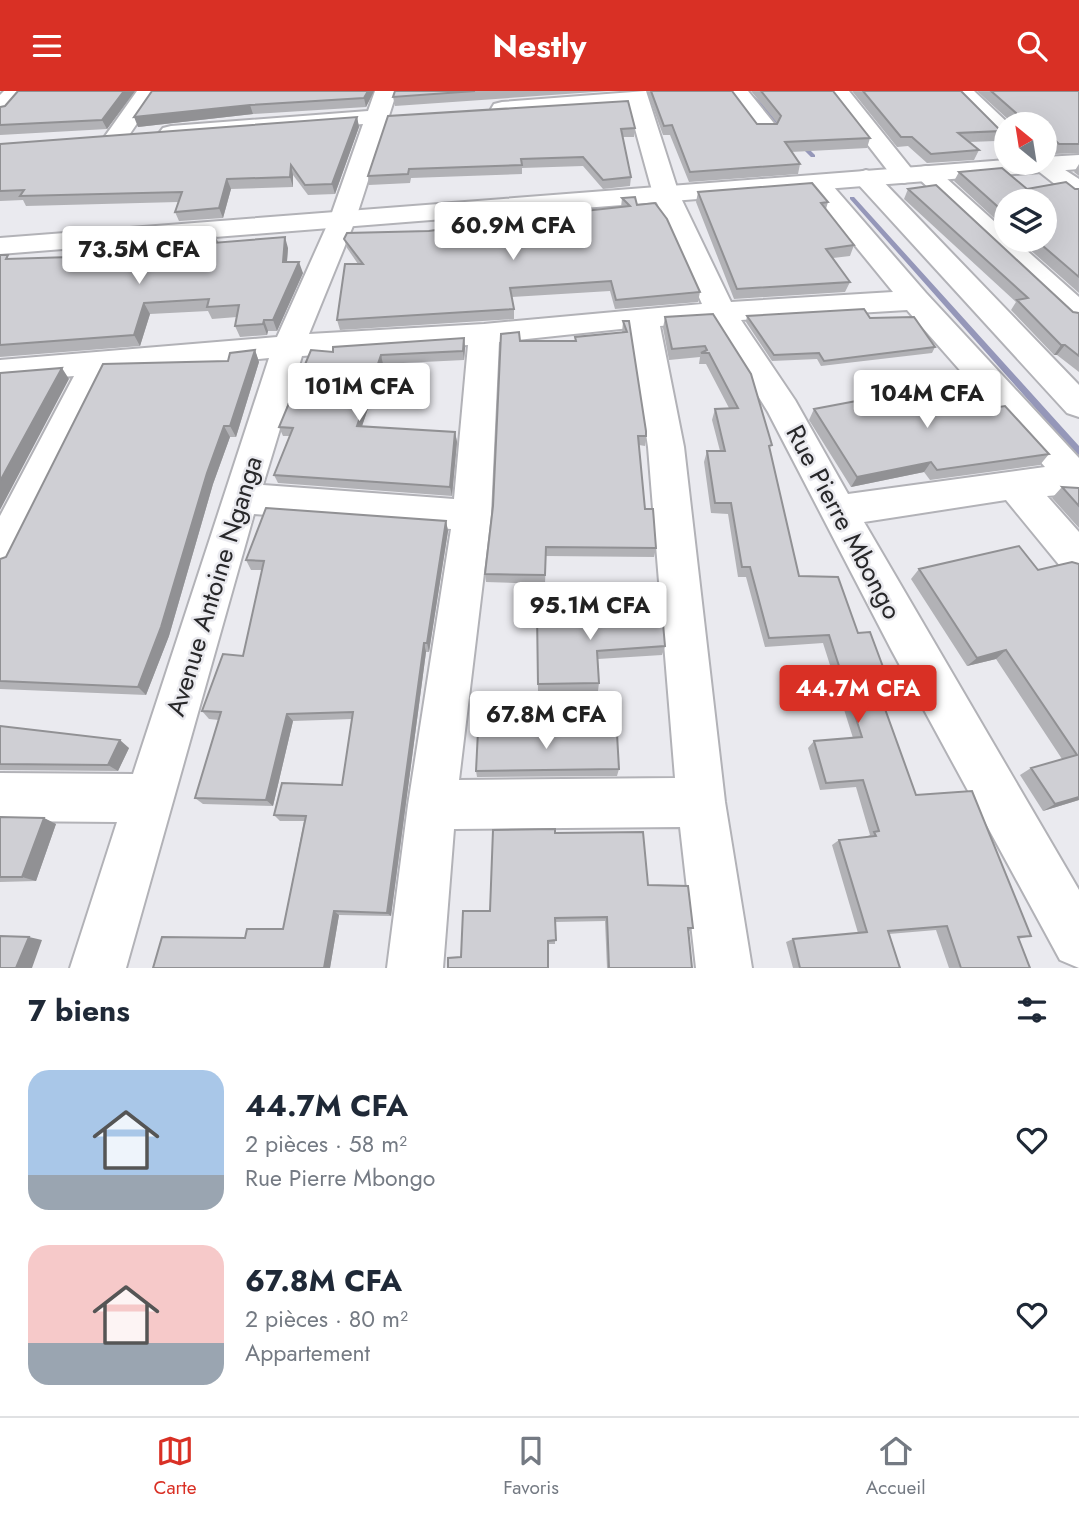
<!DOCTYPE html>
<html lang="fr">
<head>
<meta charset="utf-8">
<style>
  body { margin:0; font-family:Jost,sans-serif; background:#f2f2f3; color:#1f2937; height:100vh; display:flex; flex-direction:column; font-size:26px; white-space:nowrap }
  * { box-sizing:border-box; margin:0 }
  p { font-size:23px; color:#747a83 }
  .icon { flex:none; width:38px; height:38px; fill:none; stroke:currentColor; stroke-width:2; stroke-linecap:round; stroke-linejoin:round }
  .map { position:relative; height:877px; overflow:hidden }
  .sheet { display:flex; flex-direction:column; background:#fff; flex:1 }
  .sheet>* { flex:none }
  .needle { width:46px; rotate:330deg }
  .buttons { position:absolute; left:994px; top:21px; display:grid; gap:14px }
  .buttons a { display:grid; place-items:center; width:63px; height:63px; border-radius:50%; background:#fff; box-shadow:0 7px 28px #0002; font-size:35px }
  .price { position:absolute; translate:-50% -60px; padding:0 16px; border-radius:7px; background:#fff; color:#222; font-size:23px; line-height:46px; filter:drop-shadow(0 2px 4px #0008) }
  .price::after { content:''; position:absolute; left:50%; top:42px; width:21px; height:16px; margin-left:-10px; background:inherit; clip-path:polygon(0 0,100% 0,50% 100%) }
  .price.current { background:#d93025; color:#fff }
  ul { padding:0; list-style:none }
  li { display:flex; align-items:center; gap:21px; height:175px; padding:0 28px }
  li span { display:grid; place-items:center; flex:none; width:196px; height:140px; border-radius:21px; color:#555 }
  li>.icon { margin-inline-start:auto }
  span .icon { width:84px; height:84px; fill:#fffc; stroke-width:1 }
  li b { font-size:30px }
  h2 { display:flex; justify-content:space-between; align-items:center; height:84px; padding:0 28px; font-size:30px }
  header { display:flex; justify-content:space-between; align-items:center; height:91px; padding:0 28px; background:#d93025; color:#fff; font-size:32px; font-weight:700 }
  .tab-bar { display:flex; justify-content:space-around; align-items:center; height:98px; border-top:2px solid #e0e1e3; background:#fff; font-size:19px; color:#747a83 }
  .tab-bar a { display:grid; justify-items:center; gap:4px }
  .tab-bar .current { color:#d93025 }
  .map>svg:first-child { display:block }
</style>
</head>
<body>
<header><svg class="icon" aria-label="menu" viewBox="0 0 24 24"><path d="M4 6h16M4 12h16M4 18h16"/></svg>Nestly<svg class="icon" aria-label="search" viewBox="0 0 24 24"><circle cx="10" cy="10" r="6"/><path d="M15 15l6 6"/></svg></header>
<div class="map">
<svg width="1079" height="877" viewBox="0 0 1079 877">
  <rect width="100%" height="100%" fill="#eaeaef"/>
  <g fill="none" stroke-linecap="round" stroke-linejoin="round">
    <path fill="#9597b9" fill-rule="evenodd" d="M 743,0 L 749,0 L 785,35 L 785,37 L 781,37 Z
      M 797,50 L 801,50 L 815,64 L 815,66 L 811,66 L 797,52 Z
      M 850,106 L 854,106 L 1079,355 L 1079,364 L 1076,363 L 850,108 Z"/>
    <defs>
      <path id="minor" d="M 4,0 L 27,0 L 8,23 L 0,25 L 0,4 Z
        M 137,0 L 159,0 L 123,53 L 107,53 L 103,48 Z
        M 375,0 L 397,0 L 355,130 L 309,243 L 484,233 L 702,213 L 653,103 L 629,16 L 502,25 L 494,23 L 491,18 L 494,13 L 502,11 L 646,0 L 679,103 L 731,211 L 893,201 L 804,92 L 808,87 L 817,84 L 826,87 L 926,202 L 1079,367 L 1079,405 L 1071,403 L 1047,405 L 1079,441 L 1079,486 L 1065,481 L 1006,409 L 864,431 L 1079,799 L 1079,877 L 1060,869 L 892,560 L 768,321 L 712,231 L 660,235 L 684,356 L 725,711 L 752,877 L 696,877 L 680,736 L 454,738 L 443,877 L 387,877 L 408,714 L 451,438 L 254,423 L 126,877 L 70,877 L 117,731 L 0,730 L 0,682 L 133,683 L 269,267 L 108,282 L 14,475 L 0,479 L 0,425 L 74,285 L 0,291 L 0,269 L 277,246 L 329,130 L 363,33 L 171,49 L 163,47 L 159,42 L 163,37 L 171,35 L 368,20 ZM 907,219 L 1045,376 L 848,403 L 795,309 L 741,229 ZM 630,237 L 648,356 L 675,687 L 459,689 L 491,424 L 499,251 ZM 468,254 L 454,408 L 263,394 L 302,265 Z
        M 725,0 L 748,0 L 777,36 L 773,41 L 757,41 Z
        M 826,0 L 849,0 L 914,81 L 917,77 L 926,75 L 935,77 L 1006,141 L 1006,149 L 1015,149 L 1079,206 L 1079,232 L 1068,229 L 916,85 L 913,89 L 904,92 L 895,89 Z
        M 950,0 L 974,0 L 1009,33 L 1006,33 L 1006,50 L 998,48 Z
        M 1045,66 L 1079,88 L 1079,108 L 1070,105 L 1028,72 L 1045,72 Z
        M 866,79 L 875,82 L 1079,294 L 1079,326 L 1067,322 L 857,92 L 853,87 L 857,82 Z"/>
      <path id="tertiary" d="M 1079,64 L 1079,78 L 0,163 L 0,147 L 1006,69 L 1006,72 L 1045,72 L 1045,66 Z"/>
    </defs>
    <use href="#minor" stroke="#b2b2b7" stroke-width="4"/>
    <use href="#tertiary" stroke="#b2b2b7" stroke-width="4"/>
    <use href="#minor" fill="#fff" fill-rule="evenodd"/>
    <use href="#tertiary" fill="#fff" fill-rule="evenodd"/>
  </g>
  <path fill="#b2b2b6" d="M 18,0 L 135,0 L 107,38 L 0,44 L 0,16 L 5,15 Z
    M 152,0 L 374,0 L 366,16 L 253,23 L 138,36 Z
    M 395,0 L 609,0 L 395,15 L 393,6 Z
    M 647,0 L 732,0 L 757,33 L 778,33 L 751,0 L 833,0 L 870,47 L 867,57 L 791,61 L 800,73 L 798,83 L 689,91 L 670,44 L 663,44 Z
    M 852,0 L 961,0 L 1001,40 L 996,50 L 969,51 L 979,59 L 974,69 L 927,72 L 908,55 L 897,56 Z
    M 977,0 L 1079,0 L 1079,62 L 1054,63 L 1045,55 L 1045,33 L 1011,33 L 1011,31 Z
    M 628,10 L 635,37 L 634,46 L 623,46 L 631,86 L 630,95 L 603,98 L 583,75 L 522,77 L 522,83 L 411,87 L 410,92 L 369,94 L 368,85 Z
    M 357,26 L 359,36 L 335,103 L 308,104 L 293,84 L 293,96 L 231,98 L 223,127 L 179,130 L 175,121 L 178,111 L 26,115 L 23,109 L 0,110 L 0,53 Z
    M 1079,73 L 1079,85 L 1074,81 Z
    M 959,81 L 1027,98 L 1079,98 L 1079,202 L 1019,149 L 1045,149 L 1006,110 L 1006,138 L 954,90 Z
    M 908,98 L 1073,221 L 1079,222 L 1079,281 L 1057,264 L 1054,264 L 1011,219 L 1016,211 L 904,108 Z
    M 698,101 L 828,111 L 826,118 L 854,154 L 850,165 L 833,167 L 850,191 L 845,201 L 734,208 L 696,111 Z
    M 622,107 L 637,114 L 700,201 L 698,211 L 615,218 L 610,200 L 512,206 L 514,218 L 514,228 L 340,239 L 337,229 L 358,173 L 347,157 L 344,148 L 548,127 L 548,124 L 621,116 Z
    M 212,137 L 218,151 L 288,157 L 287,171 L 303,182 L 277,240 L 268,240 L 267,244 L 240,246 L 235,235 L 237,226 L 212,228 L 208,220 L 150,223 L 140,255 L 0,266 L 0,164 L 11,168 L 71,166 L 116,158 L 162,153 Z
    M 713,223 L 770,359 L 799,485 L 858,542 L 889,592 L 881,600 L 879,600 L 916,704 L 1031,845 L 1018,848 L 1030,877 L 949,877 L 936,839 L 889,843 L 900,877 L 793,877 L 786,851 L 793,848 L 858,842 L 832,754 L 839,749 L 866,746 L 870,744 L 856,696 L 820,699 L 808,657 L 814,650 L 853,647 L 823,552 L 765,556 L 746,486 L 738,486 L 728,423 L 711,422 L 704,371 L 707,360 L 720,360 L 712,329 L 715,318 L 729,317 L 706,273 L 699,273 L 700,266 L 669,269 L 663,237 L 665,226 Z
    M 747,225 L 870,227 L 935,256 L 932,262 L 821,275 L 817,268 L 772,270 L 746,231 Z
    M 623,230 L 629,230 L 646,345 L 645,355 L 639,354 L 645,418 L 656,457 L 654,466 L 546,465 L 545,493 L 486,491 L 485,483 L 520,250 L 575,250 L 575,246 L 622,242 Z
    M 464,247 L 465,257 L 464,269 L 383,273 L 362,335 L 455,341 L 457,351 L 452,405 L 278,392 L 274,384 L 290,345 L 283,345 L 279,336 L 333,261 Z
    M 255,259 L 259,271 L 236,346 L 230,346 L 213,393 L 169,545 L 146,604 L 0,598 L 0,468 L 6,466 L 228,270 Z
    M 993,317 L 1049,363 L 1040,374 L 930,389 L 924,381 L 851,396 L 809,329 L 814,318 Z
    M 1062,396 L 1079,397 L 1079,437 L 1052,407 Z
    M 446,430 L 448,440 L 429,561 L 426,561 L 391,825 L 339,824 L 330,877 L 245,847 L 283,838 L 304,730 L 280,730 L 274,724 L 342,694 L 352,628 L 293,630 L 273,715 L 203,713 L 195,707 L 219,629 L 209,628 L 202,620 L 243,565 L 262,479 L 251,479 L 246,469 Z
    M 1079,473 L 1079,709 L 1043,720 L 1020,684 L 1031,677 L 1062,668 L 996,568 L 967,575 L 911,488 L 919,478 L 1038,479 Z
    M 537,522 L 595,525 L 665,555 L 662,564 L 598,568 L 599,592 L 598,600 L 538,601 Z
    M 0,635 L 129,657 L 118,680 L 0,679 Z
    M 619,678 L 617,685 L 477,686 L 476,680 Z
    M 0,726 L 44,727 L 56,733 L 36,790 L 0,791 Z
    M 555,742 L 693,837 L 688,841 L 692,877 L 607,877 L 605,830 L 555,831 L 555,853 L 548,853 L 461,866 L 490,820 Z"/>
  <path fill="#919194" d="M 124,0 L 135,0 L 107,38 L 102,29 Z
    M 368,0 L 374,0 L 366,16 L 364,7 Z
    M 250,14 L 253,23 L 138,36 L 134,26 Z
    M 357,26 L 359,36 L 335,103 L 332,93 Z
    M 291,74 L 293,84 L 293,96 L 290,86 Z
    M 227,88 L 231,98 L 223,127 L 219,117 Z
    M 212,137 L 220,157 L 218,163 L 210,146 Z
    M 285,146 L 288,157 L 286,182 L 283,171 Z
    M 299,171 L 303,182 L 277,240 L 273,229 Z
    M 144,212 L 150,223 L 140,255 L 134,244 Z
    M 264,229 L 268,240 L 267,244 L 263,233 Z
    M 464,247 L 465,257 L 464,269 L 463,260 Z
    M 1061,254 L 1065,254 L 1057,264 L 1054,264 Z
    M 255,259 L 259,271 L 236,346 L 230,335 Z
    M 381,264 L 383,273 L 359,344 L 357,335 Z
    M 62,277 L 69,288 L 0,419 L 0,390 Z
    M 224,335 L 230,346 L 213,393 L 169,545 L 146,604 L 138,596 L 207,382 Z
    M 455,341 L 457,351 L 452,405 L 450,396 Z
    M 931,371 L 924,381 L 851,396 L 857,386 Z
    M 446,430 L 448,440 L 429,561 L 427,552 Z
    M 424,552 L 426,561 L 391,825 L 387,822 Z
    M 1006,559 L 996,568 L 967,575 L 977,567 Z
    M 287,623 L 293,630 L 273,715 L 266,709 Z
    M 120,649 L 129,657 L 118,680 L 108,674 Z
    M 1079,706 L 1079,709 L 1043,720 L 1055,713 Z
    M 44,727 L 56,733 L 36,790 L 22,786 Z
    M 334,820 L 339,824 L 330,877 L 324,877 Z
    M 29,846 L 42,849 L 32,877 L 16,877 Z"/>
  <path fill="#cfcfd4" stroke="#919194" stroke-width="2" d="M 18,0 L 124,0 L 102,29 L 0,34 L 0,16 L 5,15 Z
    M 152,0 L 368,0 L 364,7 L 250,14 L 134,26 Z
    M 395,0 L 475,0 L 393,6 Z
    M 651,0 L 732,0 L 757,33 L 777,33 L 781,25 L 761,0 L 833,0 L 870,47 L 785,51 L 800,73 L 690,81 L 672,34 L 664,35 Z
    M 863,0 L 961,0 L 1001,40 L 958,42 L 979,59 L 931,63 L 912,46 L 901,46 Z
    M 991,0 L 1079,0 L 1079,53 L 1059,53 L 1045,40 L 1045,33 L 1014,33 L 1016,22 Z
    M 628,10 L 635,37 L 621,38 L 631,86 L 603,89 L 583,66 L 521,68 L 522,74 L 409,78 L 408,83 L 368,85 L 388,25 Z
    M 357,26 L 332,93 L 305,94 L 291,74 L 290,86 L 227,88 L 219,117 L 175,121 L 182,101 L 20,105 L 24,99 L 0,100 L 0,53 Z
    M 1002,77 L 1027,98 L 1066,91 L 1075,98 L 1079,98 L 1079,186 L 1036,149 L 1045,149 L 1045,110 L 1006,110 L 1006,123 L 959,81 Z
    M 812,92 L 828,111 L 821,112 L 854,154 L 826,158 L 850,191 L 737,198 L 698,101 Z
    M 936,94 L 1073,221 L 1079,222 L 1079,265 L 1065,254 L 1061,254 L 1017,209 L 1028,207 L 908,98 Z
    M 635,106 L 637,114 L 655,112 L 667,128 L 700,201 L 616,209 L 611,190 L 510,197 L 514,218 L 337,229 L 345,173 L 363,173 L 344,148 L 347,142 L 429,140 L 502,130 L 550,127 L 548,124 L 630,115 L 622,107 Z
    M 212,137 L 210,146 L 215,146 L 213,152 L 285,146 L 283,171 L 299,171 L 273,229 L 264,229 L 263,233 L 235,235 L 239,214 L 207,216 L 209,208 L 144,212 L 134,244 L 0,254 L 0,164 L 8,164 L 6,168 L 71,166 L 74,160 L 116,158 L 118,154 L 162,153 L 166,141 Z
    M 864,218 L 870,227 L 914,226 L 935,256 L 824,270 L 819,262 L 774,264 L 747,225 Z
    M 713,223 L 751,283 L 772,354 L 769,355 L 799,485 L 838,486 L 858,542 L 870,541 L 889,592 L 876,593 L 916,704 L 972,700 L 1031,845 L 1018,846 L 1030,877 L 961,877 L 947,835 L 888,840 L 900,877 L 800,877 L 793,848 L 867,841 L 839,749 L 876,745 L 874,741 L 879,740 L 863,689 L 826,692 L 814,650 L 862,646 L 829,544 L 769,547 L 750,476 L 742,476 L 731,412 L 715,412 L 707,360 L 725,360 L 715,318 L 738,317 L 709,262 L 701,262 L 707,259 L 705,255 L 672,258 L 665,226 Z
    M 623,230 L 629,230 L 646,340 L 646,345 L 638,345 L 645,418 L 653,418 L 656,457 L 546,456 L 545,484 L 485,483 L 493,415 L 501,243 L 519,241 L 520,250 L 576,250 L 575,246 L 627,241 Z
    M 464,247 L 463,260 L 381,264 L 357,335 L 455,341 L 450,396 L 274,384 L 293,337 L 279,336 L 311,259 L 333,261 L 333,256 Z
    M 255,259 L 230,335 L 224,335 L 207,382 L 161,536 L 138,596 L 0,590 L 0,468 L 6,466 L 103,273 L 228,270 L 230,262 Z
    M 62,277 L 0,390 L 0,282 Z
    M 967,289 L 993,317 L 1005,315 L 1049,363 L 937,379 L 931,371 L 857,386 L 814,318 Z
    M 1062,396 L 1079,397 L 1079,415 Z
    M 266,417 L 446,430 L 427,552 L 424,552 L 387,822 L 334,820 L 324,877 L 153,877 L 162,846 L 245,847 L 247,838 L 283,838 L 306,725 L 274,724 L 282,692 L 342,694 L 353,621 L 287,623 L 266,709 L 195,707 L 221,621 L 202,620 L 223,563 L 243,565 L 264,470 L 246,469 Z
    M 1019,455 L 1038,479 L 1072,471 L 1079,473 L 1079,706 L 1055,713 L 1031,677 L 1077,664 L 1006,559 L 977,567 L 919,478 Z
    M 662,521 L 665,555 L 597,560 L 599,592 L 538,593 L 537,522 L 595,522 L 595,525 Z
    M 0,635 L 120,649 L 108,674 L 0,673 Z
    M 478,640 L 617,643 L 619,678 L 476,680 Z
    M 0,726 L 44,727 L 22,786 L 0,786 Z
    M 555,738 L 555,742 L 643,741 L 648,794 L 688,795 L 693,837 L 688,837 L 692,877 L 609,877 L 607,826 L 555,827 L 556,849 L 548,850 L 548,877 L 448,877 L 448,867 L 461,866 L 463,820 L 490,820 L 493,739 Z
    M 0,845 L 29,846 L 16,877 L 0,877 Z"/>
  <g text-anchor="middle" stroke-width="5" stroke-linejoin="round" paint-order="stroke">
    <g font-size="26" fill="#28282a" stroke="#eaeaef">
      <text transform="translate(844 431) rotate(62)" y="9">Rue Pierre Mbongo</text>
      <text transform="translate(214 495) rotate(-73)" y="9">Avenue Antoine Nganga</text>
    </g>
  </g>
</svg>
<div class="buttons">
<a><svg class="needle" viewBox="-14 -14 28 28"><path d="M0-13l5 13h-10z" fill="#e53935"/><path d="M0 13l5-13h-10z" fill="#747a83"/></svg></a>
<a><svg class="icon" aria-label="layers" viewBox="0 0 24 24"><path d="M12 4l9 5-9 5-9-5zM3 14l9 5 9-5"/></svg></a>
</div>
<b class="price" style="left:513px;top:171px">60.9M CFA</b>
<b class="price" style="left:139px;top:195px">73.5M CFA</b>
<b class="price" style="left:359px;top:332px">101M CFA</b>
<b class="price" style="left:927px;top:339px">104M CFA</b>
<b class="price" style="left:590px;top:551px">95.1M CFA</b>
<b class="price current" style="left:858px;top:634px">44.7M CFA</b>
<b class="price" style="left:546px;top:660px">67.8M CFA</b>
</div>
<section class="sheet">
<h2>7 biens<svg class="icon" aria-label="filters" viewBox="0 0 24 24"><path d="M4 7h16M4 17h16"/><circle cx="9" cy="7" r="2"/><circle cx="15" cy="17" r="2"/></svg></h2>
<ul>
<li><span style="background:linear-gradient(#a9c7e8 75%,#9aa5b1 0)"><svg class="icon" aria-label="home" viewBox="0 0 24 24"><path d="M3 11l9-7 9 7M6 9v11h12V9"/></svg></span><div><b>44.7M CFA</b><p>2 pièces · 58 m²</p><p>Rue Pierre Mbongo</p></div><svg class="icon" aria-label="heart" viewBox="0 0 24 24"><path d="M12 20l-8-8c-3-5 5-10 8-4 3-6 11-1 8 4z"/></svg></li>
<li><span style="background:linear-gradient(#f6c9c9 70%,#9aa5b1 0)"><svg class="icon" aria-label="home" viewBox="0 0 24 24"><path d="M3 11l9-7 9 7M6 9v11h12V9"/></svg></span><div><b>67.8M CFA</b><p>2 pièces · 80 m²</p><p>Appartement</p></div><svg class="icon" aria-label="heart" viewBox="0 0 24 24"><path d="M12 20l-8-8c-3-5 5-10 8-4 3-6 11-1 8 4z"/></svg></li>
</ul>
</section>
<nav class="tab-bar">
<a class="current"><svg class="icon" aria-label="map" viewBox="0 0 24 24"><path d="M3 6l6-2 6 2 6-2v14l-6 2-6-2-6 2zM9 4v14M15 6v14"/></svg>Carte</a>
<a><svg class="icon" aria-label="saved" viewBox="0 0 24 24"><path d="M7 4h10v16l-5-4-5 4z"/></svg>Favoris</a>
<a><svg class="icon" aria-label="home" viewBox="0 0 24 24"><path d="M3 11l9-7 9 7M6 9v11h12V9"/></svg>Accueil</a>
</nav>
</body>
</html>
